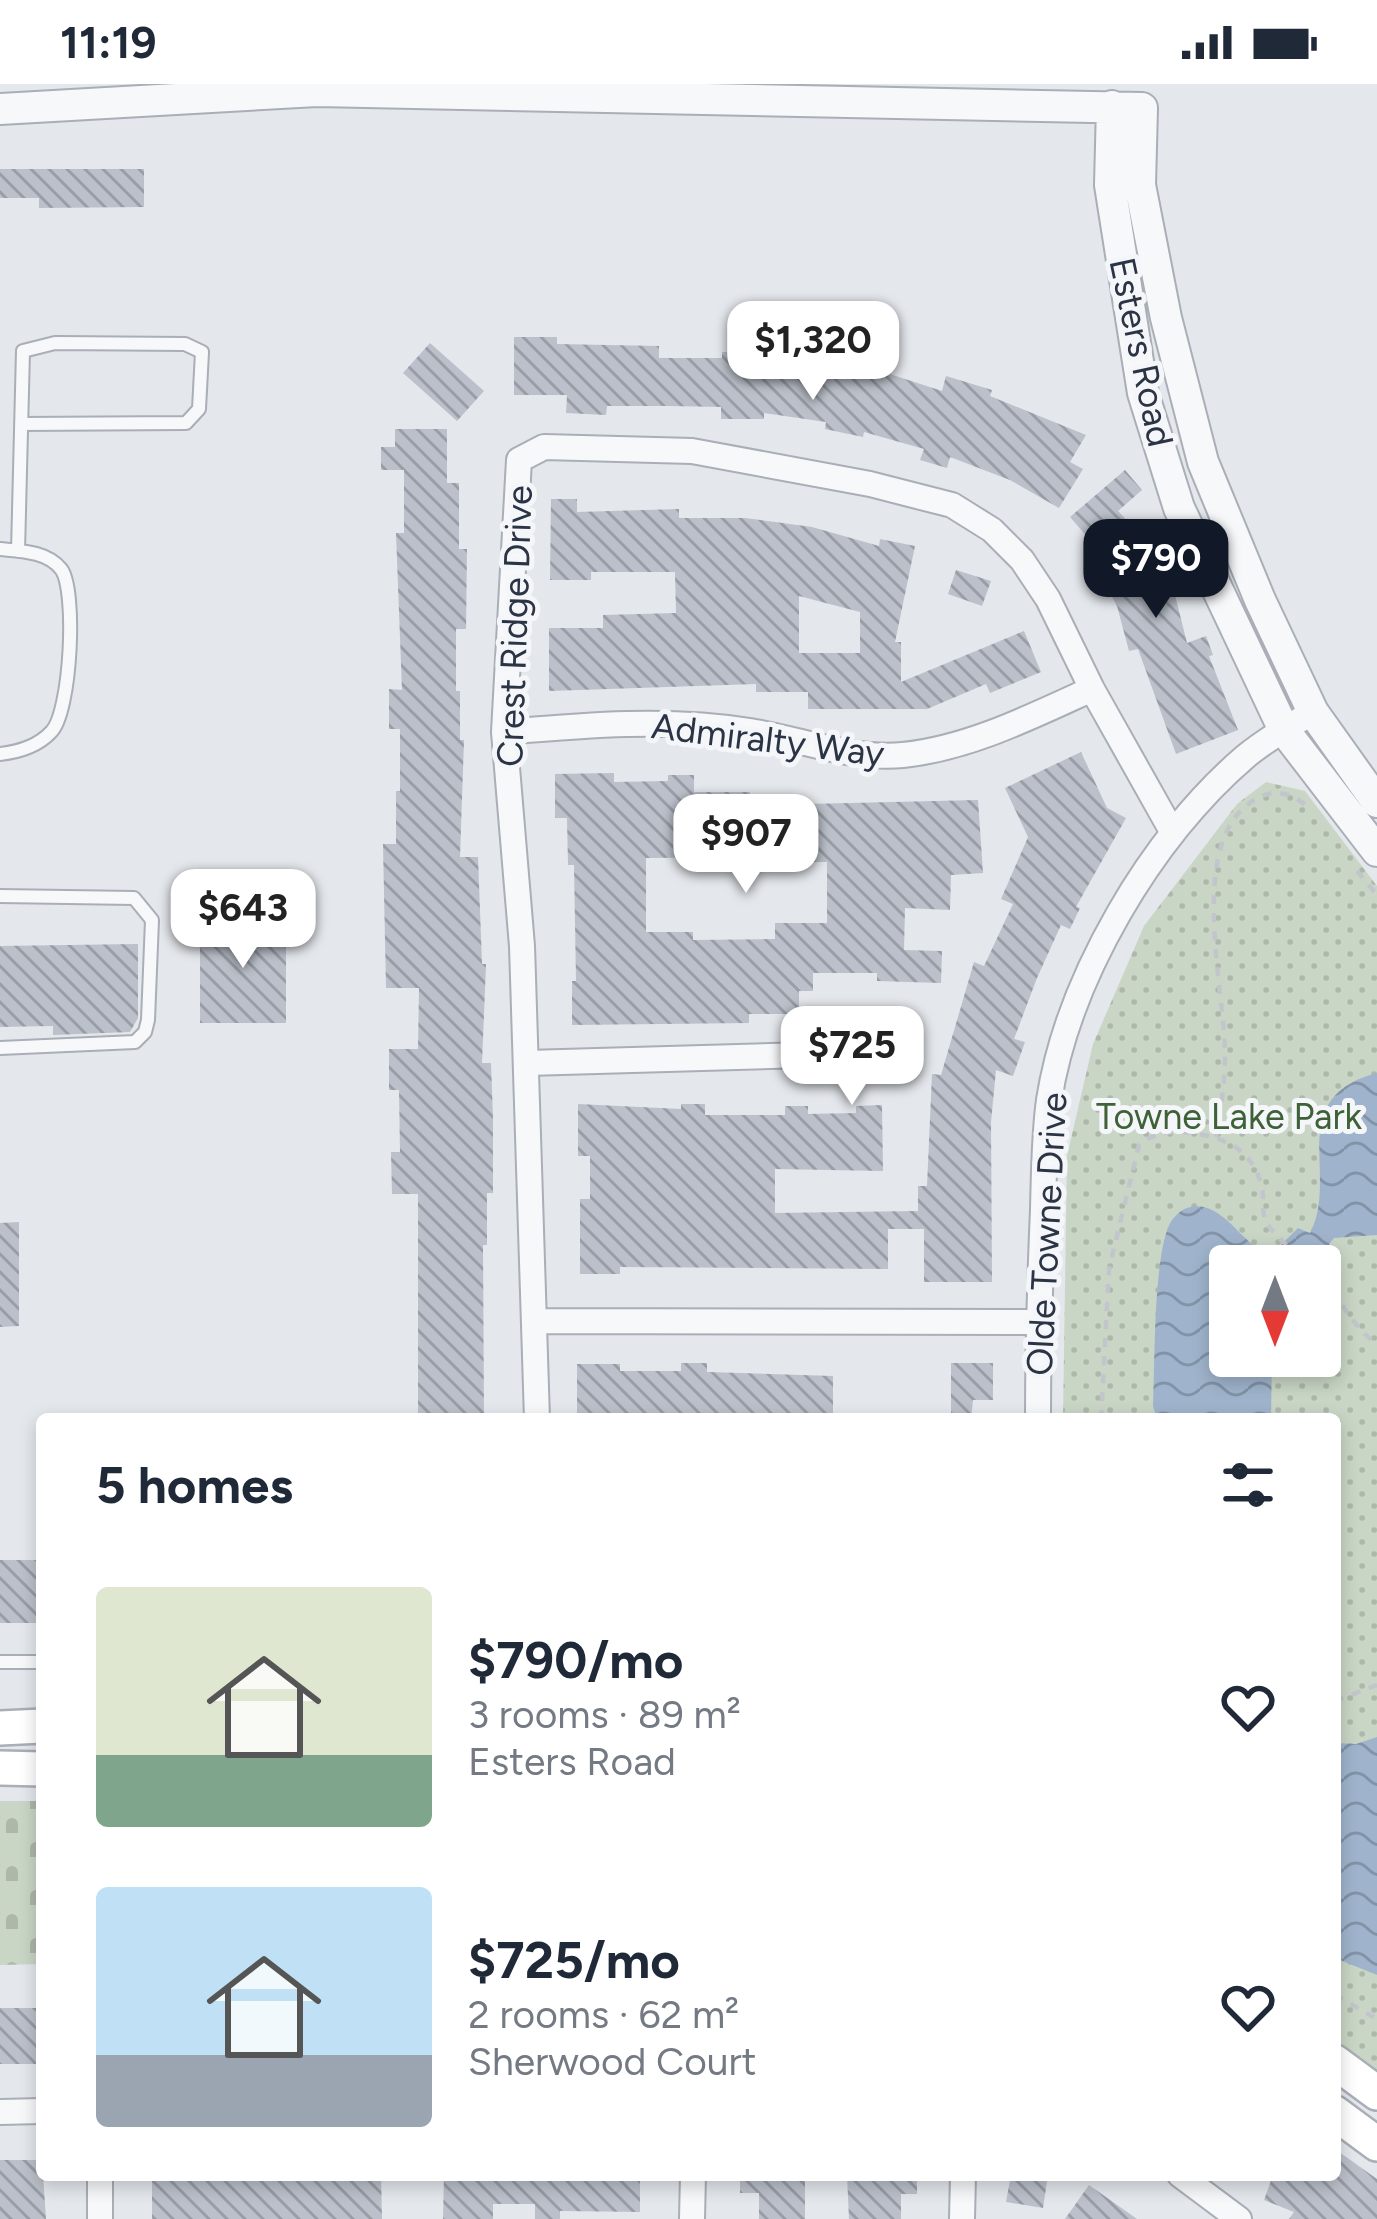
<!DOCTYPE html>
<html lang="en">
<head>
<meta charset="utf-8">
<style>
  body { margin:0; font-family:Figtree,sans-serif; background:#f6f6f7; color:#1f2937; height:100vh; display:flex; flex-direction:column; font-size:45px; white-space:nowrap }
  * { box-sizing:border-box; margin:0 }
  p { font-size:39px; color:#747a83 }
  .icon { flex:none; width:66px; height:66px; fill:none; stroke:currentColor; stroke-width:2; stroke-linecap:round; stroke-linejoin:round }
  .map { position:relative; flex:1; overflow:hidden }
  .sheet { position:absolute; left:36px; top:1329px; width:1305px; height:768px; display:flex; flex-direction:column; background:#fff; border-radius:12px; box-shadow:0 6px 18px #0003 }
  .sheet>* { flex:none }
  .needle { width:78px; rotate:180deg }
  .buttons { position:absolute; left:1209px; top:1161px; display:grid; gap:24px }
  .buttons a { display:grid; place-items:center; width:132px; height:132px; border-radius:12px; background:#fff; box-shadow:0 6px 18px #0003; font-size:60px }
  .price { position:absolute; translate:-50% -102px; padding:0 27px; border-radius:24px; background:#fff; color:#222; font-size:39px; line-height:78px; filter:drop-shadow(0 3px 6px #0008) }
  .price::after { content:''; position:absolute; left:50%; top:72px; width:36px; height:27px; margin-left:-18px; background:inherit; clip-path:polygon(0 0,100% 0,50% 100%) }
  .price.current { background:#111827; color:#fff }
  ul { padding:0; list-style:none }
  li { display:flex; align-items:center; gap:36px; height:300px; padding:0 60px }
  li span { display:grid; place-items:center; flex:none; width:336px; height:240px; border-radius:12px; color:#555 }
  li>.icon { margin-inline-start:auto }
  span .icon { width:144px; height:144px; fill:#fffc; stroke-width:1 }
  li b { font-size:51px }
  h2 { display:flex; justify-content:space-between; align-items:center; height:144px; padding:0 60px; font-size:51px }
  .status { display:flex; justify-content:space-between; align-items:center; height:84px; padding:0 60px; background:#fff; direction:ltr }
  .status svg { height:33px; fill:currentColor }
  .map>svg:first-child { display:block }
</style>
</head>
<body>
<div class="status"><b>11:19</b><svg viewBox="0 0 49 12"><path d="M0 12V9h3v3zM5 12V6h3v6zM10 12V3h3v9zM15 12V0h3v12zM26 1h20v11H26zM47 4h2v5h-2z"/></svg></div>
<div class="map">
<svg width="1377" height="2135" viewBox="0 0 1377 2135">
  <defs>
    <pattern id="cemetery-stones" width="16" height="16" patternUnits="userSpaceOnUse" patternTransform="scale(3)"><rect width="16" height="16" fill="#c9d6c5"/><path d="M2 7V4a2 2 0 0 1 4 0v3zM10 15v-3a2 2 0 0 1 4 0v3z" fill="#adb8ab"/></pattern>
    <pattern id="park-dots" width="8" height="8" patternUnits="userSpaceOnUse" patternTransform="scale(3)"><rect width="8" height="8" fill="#c9d6c5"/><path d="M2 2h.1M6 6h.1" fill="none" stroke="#adb8ab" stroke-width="1.8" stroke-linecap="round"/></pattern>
    <pattern id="water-waves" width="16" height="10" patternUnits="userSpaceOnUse" patternTransform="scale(3)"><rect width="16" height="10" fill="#9fb4cc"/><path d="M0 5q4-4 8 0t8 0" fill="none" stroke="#8293a7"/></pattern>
    <pattern id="building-back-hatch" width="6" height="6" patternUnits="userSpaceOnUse" patternTransform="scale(3)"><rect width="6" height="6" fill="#bbc0ca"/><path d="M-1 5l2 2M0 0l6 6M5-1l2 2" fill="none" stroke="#989da6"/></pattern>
  </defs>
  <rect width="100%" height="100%" fill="#e4e7ec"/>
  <path fill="url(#cemetery-stones)" d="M 0,1717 L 42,1717 L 42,1880 L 0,1881 Z"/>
  <path fill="url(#park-dots)" fill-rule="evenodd" d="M 1266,698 L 1305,707 L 1377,802 L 1377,1988 L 1335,1957 L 1335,1335 L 1063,1335 L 1067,1072 L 1093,960 L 1144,842 L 1237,720 ZM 1230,1182 L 1320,1182 L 1320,1272 L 1230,1272 Z"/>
  <path fill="url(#water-waves)" d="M 1377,989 L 1377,1151 L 1334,1154 L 1329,1160 L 1335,1174 L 1320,1186 L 1320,1182 L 1230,1182 L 1230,1272 L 1272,1272 L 1271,1335 L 1157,1335 L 1153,1322 C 1155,1283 1153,1163 1172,1136 C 1180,1125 1191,1120 1204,1123 C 1233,1131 1244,1164 1272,1170 L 1298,1144 L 1310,1149 C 1340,1092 1283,1014 1377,989 Z
    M 1377,1653 L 1377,1891 L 1335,1874 L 1335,1659 L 1356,1660 Z"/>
  <path fill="url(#building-back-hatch)" fill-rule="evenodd" d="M 0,85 L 144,85 L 144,123 L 39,124 L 39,114 L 0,114 Z
    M 514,253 L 557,253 L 557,260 L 659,262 L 659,274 L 722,274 L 722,268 L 781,269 L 782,263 L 825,269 L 942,307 L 946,292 L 992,306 L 990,312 L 1086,351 L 1070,378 L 1083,385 L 1059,424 L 1010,396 L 950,373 L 947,384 L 920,376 L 924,365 L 864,348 L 863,353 L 825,345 L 826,338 L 764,329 L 764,335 L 721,335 L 721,323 L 669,322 L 607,322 L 606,331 L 566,329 L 567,311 L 514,311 Z
    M 430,259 L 484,307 L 457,337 L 403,289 Z
    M 395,345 L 447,345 L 447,399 L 459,399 L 459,465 L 467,465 L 466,545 L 456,545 L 456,607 L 460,607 L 460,656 L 464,656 L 460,773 L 478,773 L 482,880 L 486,880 L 482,979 L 491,979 L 493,1034 L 493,1109 L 487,1109 L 487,1161 L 483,1161 L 484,1335 L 418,1335 L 418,1110 L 392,1110 L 391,1068 L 400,1068 L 399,1006 L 389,1006 L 389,965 L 418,965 L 419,904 L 386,904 L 383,760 L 396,760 L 396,707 L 400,707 L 400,645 L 389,645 L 389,605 L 402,606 L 396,449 L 404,449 L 404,386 L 381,386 L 381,363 L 395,363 Z
    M 1125,386 L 1142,406 L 1118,427 L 1146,457 L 1151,455 L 1170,491 L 1187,559 L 1206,552 L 1213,571 L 1209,572 L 1238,646 L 1176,670 L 1138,565 L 1129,567 L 1117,522 L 1096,484 L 1108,477 L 1070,433 Z
    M 551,415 L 577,415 L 577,428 L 679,425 L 679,434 L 745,434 L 812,443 L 879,462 L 880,455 L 915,462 L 895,558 L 901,558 L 901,598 L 1024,547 L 1041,588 L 990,609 L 986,600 L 927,625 L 808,625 L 808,608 L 756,608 L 756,600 L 549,607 L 549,544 L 603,544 L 603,531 L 676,529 L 675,488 L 591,488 L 591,496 L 550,496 ZM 799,512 L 860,528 L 860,569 L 799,569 Z
    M 956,486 L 991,497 L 982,522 L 948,510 Z
    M 1081,668 L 1107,724 L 1126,734 L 1076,823 L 1080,824 L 1070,845 L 1061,841 L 1037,894 L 1014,955 L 1025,958 L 1013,992 L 996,986 L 991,1038 L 992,1198 L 924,1198 L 924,1145 L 888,1145 L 888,1185 L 620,1183 L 620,1190 L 580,1190 L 580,1115 L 590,1115 L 590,1072 L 578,1072 L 578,1020 L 681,1025 L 681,1020 L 705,1020 L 705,1031 L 785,1031 L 785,1022 L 808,1022 L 808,1030 L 856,1029 L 856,1022 L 882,1021 L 883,1087 L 775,1085 L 775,1129 L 918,1127 L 918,1102 L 927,1102 L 932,990 L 941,991 L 974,878 L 984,882 L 1013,820 L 1001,815 L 1028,753 L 1005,704 Z
    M 614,689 L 614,698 L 668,697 L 668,691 L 694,691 L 694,708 L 750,708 L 750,718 L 765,718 L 765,721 L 978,716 L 983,789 L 951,791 L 950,826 L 905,824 L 904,866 L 942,867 L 941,899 L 877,897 L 877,889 L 813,889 L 813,907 L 799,907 L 799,930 L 749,930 L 749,939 L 572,941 L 572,897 L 576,897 L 574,781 L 568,781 L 567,734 L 555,734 L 555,690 ZM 774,773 L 774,778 L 827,778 L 827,839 L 775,839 L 775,855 L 693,856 L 693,848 L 646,848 L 646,774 Z
    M 200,835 L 286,835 L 286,939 L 200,939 Z
    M 138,860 L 138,934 L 130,948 L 53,951 L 53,942 L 0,943 L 0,862 Z
    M 19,1138 L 19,1242 L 0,1243 L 0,1139 Z
    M 681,1279 L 707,1279 L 707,1288 L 833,1292 L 833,1335 L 577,1335 L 577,1280 L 620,1280 L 620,1287 L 681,1287 Z
    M 951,1279 L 993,1279 L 993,1316 L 973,1316 L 971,1335 L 951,1335 Z
    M 0,1476 L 42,1476 L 42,1539 L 0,1539 Z
    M 0,1924 L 39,1924 L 40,1980 L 0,1980 Z
    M 1335,2065 L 1377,2095 L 1377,2135 L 1289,2135 L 1294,2128 L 1264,2116 L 1273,2091 L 1335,2091 Z
    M 0,2076 L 42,2076 L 46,2135 L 0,2135 Z
    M 152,2091 L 269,2091 L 269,2096 L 381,2091 L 382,2135 L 152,2135 Z
    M 444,2091 L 640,2091 L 640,2128 L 560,2127 L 560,2135 L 535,2135 L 535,2120 L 493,2120 L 493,2135 L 443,2135 Z
    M 740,2091 L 805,2091 L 805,2135 L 759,2135 L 759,2109 L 740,2109 Z
    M 847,2091 L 917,2091 L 917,2110 L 901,2110 L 901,2135 L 849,2135 Z
    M 1011,2091 L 1048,2091 L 1043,2124 L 1006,2118 Z
    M 1089,2101 L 1137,2135 L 1065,2135 Z"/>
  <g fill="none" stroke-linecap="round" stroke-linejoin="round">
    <defs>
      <path id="service" d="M 0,465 C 20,467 47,467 61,485 C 77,505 71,629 51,648 C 38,662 18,668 0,670
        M 18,467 L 23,267 L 55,259 L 185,260 L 202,268 L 199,325 L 186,339 L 21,340
        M 0,812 L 134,814 L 152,836 L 148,936 L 145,948 L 135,958 L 0,964
        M 0,1578 L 42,1578"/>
      <path id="minor" d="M 504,648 C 586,641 668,634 750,647 C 801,655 851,676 903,671 C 969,664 1033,632 1092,605
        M 527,979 L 805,971 L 832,966 L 862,945
        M 537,1237 L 1038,1238
        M 537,1335 L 522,862 L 504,648 L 519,376 L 544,363 L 692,367 L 870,400 L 952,421 L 992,446 L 1022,476 L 1048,515 L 1092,605 L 1173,749
        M 1038,1335 C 1038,1265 1040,1195 1043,1125 C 1044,1089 1044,1052 1049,1016 C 1068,895 1151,753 1245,673 C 1265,656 1290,642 1313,628
        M 0,2028 L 42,2027
        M 100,2091 L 100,2135
        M 1180,2091 L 1239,2135
        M 692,2135 L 693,2091
        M 962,2135 L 963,2091"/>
      <path id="tertiary" d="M 1112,22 L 1110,101 L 1143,309 L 1179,424 L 1284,646 L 1377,767
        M 0,25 L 317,7 L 1142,24 L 1140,101 L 1166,234 L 1203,378 L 1260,516 L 1313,628 L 1377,718"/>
      <path id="secondary" d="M 0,1644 L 42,1642
        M 0,1684 L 42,1685
        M 1335,1978 L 1377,2009
        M 1335,2029 L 1377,2060"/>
    </defs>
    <use href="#service" stroke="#a9aeb7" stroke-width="16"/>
    <use href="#minor" stroke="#a9aeb7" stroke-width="28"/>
    <use href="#tertiary" stroke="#a9aeb7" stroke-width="34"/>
    <use href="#secondary" stroke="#a9aeb7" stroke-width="38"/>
    <path stroke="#c2c5cb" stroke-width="4.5" stroke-dasharray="9 9" stroke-linecap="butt" d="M 1357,787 L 1377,811
      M 1216,1053 C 1221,1025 1225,998 1225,970 C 1225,905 1185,754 1256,715 C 1275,704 1289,709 1306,721
      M 1320,1193 C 1341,1214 1352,1243 1377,1260
      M 1101,1335 L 1109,1185 L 1139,1061 C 1154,1048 1173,1046 1193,1049 C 1227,1054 1254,1067 1262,1104 C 1265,1117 1260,1129 1268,1141 C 1279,1156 1296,1169 1309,1182
      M 1335,1617 L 1377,1601
      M 1335,1911 L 1377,1935"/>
    <use href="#service" stroke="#f7f8fa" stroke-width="12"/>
    <use href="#minor" stroke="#f7f8fa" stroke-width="24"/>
    <use href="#tertiary" stroke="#f7f8fa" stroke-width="30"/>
    <use href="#secondary" stroke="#fff" stroke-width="33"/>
  </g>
  <g text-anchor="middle" stroke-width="10" stroke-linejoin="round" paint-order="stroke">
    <g font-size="36" fill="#2b3445" stroke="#f4f6f9">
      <text transform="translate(1142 268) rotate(78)" y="13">Esters Road</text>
      <text transform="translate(514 542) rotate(-88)" y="13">Crest Ridge Drive</text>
      <text transform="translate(768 655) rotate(7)" y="13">Admiralty Way</text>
      <text transform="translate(1046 1150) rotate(-87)" y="13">Olde Towne Drive</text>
    </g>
    <g font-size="36" fill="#3f6138" stroke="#f4f6f9">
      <text x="1229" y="1045">Towne Lake Park</text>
    </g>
  </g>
</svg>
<div class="buttons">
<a><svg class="needle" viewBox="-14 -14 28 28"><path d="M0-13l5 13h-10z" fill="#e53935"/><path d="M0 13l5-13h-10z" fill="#747a83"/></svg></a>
</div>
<b class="price" style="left:813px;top:319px">$1,320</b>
<b class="price current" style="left:1156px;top:537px">$790</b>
<b class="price" style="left:746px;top:812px">$907</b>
<b class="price" style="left:243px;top:887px">$643</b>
<b class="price" style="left:852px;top:1024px">$725</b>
<section class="sheet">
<h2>5 homes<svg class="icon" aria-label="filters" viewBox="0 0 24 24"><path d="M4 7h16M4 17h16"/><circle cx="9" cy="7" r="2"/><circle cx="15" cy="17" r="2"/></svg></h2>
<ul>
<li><span style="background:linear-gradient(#dfe7d0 70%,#7fa58c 0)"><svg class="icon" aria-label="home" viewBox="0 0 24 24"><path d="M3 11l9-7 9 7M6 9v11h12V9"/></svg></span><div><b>$790/mo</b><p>3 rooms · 89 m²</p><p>Esters Road</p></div><svg class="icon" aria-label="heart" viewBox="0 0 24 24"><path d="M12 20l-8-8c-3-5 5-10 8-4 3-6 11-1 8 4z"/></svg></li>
<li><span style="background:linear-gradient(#bfe0f5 70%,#9aa5b1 0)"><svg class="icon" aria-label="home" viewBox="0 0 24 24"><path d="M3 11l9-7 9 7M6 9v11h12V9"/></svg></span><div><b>$725/mo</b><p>2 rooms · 62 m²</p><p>Sherwood Court</p></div><svg class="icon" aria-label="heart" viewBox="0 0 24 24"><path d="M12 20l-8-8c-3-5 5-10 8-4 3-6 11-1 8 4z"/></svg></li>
</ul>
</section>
</div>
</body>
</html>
